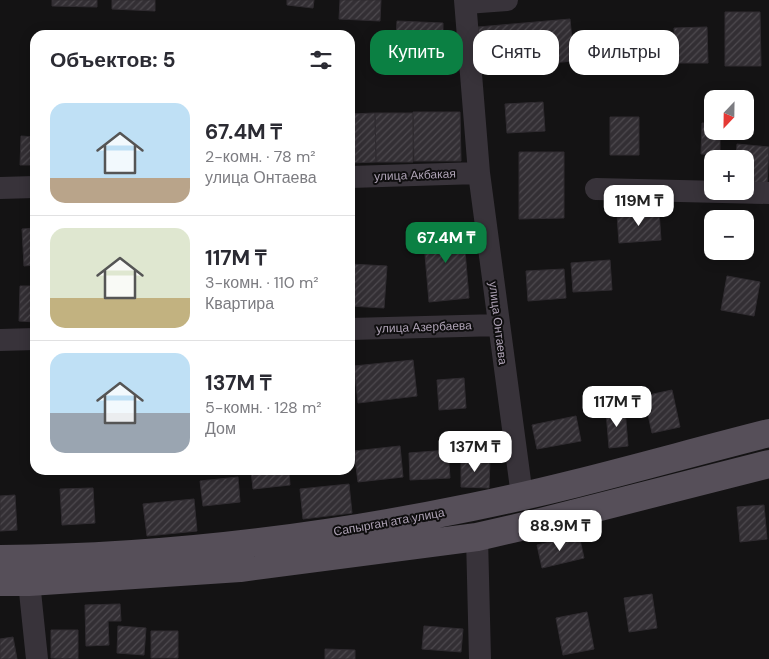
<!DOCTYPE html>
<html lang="ru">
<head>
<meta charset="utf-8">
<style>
  body { margin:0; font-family:"DM Sans",sans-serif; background:#f7f7f7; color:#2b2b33; height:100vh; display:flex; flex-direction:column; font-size:19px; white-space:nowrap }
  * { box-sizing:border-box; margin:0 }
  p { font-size:16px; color:#7c7c81 }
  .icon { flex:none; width:28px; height:28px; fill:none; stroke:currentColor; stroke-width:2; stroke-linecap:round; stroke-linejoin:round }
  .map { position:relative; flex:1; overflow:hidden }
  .drawer { position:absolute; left:30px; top:30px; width:325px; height:445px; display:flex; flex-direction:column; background:#fff; border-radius:15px; box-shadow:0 2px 12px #0003 }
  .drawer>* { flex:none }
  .hud { position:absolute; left:370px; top:30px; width:324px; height:45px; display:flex; gap:10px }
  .needle { width:32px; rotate:202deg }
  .buttons { position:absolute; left:704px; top:90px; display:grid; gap:10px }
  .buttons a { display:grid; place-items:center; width:50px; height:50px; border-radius:10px; background:#fff; box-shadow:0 2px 12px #0003; font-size:25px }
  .price { position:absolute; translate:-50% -42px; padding:0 11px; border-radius:10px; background:#fff; color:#222; font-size:16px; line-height:32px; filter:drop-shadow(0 1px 2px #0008) }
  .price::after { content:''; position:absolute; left:50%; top:30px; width:15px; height:11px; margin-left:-8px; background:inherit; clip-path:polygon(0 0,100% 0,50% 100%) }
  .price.selected { background:#0b8043; color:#fff }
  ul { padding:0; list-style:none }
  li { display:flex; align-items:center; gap:15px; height:125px; padding:0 20px }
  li+li { border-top:1px solid #e1e1e2 }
  li span { display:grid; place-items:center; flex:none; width:140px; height:100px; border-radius:15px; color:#555 }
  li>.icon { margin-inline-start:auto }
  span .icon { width:60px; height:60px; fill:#fffc; stroke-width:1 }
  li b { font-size:21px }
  h2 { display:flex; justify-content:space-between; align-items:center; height:60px; padding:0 20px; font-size:21px }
  .pill { padding:0 18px; border-radius:15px; background:#fff; box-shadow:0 2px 12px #0003; font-size:18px; line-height:45px }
  .pill.selected { background:#0b8043; color:#fff }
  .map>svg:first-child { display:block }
</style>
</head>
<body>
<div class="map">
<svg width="769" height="659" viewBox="0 0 769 659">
  <defs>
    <pattern id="building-hatch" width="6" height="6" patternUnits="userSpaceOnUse" patternTransform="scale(1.25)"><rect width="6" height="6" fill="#332f34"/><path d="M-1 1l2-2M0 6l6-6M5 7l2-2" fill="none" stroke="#4e4a4f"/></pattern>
  </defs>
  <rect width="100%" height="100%" fill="#141314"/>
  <path fill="url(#building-hatch)" stroke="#302c31" d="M 52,0 L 97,0 L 97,7 L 52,6 Z
    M 112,0 L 155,0 L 155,11 L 112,9 Z
    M 287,0 L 314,0 L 313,8 L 287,5 Z
    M 340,0 L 381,0 L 380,21 L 339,19 Z
    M 725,12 L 760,12 L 761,66 L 725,66 Z
    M 570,19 L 574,61 L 482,69 L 478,27 Z
    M 397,21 L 443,23 L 443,42 L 396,40 Z
    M 707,27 L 708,63 L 675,63 L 674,28 Z
    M 633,34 L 666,36 L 664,69 L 631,66 Z
    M 543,102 L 545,131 L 507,133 L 505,104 Z
    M 413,112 L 460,112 L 461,161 L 414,161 Z
    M 375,113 L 376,162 L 350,163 L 350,114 Z
    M 375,113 L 413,113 L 413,162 L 376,162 Z
    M 610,117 L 639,117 L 639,155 L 610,155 Z
    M 702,123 L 712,123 L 712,131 L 720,131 L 720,155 L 701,154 Z
    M 21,136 L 35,137 L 35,165 L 20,165 Z
    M 737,144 L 769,147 L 767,185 L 745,183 L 745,159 L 736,159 Z
    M 519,152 L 564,152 L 564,218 L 519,219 Z
    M 659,211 L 661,240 L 619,243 L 617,214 Z
    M 463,227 L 469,298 L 429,302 L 423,231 Z
    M 35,228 L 35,265 L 24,266 L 22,229 Z
    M 610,260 L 612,290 L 573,292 L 571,263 Z
    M 350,264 L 387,266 L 384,308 L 350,306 Z
    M 564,269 L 566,298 L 528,301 L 526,271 Z
    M 727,276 L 760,282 L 754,316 L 721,310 Z
    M 20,286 L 35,286 L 35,322 L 19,321 Z
    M 413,360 L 417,396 L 358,403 L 354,366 Z
    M 464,378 L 466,408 L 439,410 L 437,380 Z
    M 672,390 L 680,427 L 652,433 L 644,396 Z
    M 625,409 L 628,446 L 609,448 L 606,411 Z
    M 32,411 L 35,411 L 35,446 L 33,446 Z
    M 576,416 L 581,441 L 537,449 L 532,425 Z
    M 400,446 L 403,477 L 358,482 L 354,451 Z
    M 448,450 L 450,478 L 410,480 L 409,453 Z
    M 461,459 L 490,459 L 489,488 L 461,487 Z
    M 251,470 L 289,470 L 290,485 L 253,489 Z
    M 238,477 L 240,502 L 203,506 L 200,481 Z
    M 349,484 L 352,513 L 303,519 L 300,489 Z
    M 93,488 L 95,523 L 62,525 L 60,489 Z
    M 15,495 L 17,530 L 0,531 L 0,496 Z
    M 194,499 L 197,531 L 147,536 L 143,504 Z
    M 764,505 L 767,539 L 740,542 L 737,507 Z
    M 579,535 L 584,558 L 542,568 L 537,545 Z
    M 652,594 L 657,628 L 629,632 L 624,598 Z
    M 120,604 L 121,621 L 108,621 L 109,645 L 86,646 L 85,605 Z
    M 587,612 L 594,649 L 563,655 L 556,618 Z
    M 118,626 L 146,628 L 144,655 L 117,653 Z
    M 424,626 L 463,629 L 461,652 L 422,649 Z
    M 51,630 L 78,630 L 78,659 L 51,658 Z
    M 151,631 L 178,631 L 178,658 L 151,658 Z
    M 13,637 L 17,659 L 0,659 L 0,639 Z
    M 325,649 L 355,650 L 355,659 L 325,659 Z"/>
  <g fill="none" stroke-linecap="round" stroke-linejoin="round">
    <path stroke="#38333a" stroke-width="22" d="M 465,0 L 479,173 L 522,496
      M 466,3 L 507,0
      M 350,177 L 479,173
      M 0,188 L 35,187
      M 596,189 L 769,193
      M 350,329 L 499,325
      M 0,340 L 35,339
      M 477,537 L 480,659
      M 29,582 L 37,659"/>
    <path stroke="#564f59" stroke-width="28" d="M 0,559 C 158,558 317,539 472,507 C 572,487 670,458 769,433
      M 0,582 L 29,582 L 240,568 L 477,537 L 529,525 L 769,464"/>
  </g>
  <g text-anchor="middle" stroke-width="4" stroke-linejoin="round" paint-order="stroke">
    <g font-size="12" fill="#afa3b6" stroke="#0f0e0f">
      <text transform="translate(415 175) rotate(-2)" y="4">улица Акбакая</text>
      <text transform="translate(498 323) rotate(83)" y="4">улица Онтаева</text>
      <text transform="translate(424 327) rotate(-2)" y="4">улица Азербаева</text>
      <text transform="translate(389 522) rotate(-10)" y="4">Сапырган ата улица</text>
    </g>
  </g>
</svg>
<div class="buttons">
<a><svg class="needle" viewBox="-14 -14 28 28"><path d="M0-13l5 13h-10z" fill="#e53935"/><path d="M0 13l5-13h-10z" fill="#7c7c81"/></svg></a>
<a>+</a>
<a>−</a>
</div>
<b class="price" style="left:639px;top:227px">119M ₸</b>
<b class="price selected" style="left:446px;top:264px">67.4M ₸</b>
<b class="price" style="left:617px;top:428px">117M ₸</b>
<b class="price" style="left:475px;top:473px">137M ₸</b>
<b class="price" style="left:560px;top:552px">88.9M ₸</b>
<div class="hud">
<a class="pill selected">Купить</a>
<a class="pill">Снять</a>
<a class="pill">Фильтры</a>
</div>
<section class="drawer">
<h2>Объектов: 5<svg class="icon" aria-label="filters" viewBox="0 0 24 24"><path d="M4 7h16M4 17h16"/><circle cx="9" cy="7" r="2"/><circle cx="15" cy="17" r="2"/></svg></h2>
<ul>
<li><span style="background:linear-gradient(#bfe0f5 75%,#b9a48a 0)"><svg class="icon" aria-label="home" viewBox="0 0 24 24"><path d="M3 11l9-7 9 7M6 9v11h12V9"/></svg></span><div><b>67.4M ₸</b><p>2-комн. · 78 m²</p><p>улица Онтаева</p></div></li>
<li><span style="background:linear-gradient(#dfe7d0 70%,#c2b280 0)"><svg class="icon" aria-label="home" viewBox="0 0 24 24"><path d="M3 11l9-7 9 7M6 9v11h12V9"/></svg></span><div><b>117M ₸</b><p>3-комн. · 110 m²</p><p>Квартира</p></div></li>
<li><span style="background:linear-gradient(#bfe0f5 60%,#9aa5b1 0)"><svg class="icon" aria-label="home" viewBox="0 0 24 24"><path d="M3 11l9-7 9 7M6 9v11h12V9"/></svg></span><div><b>137M ₸</b><p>5-комн. · 128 m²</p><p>Дом</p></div></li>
</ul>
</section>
</div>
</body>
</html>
